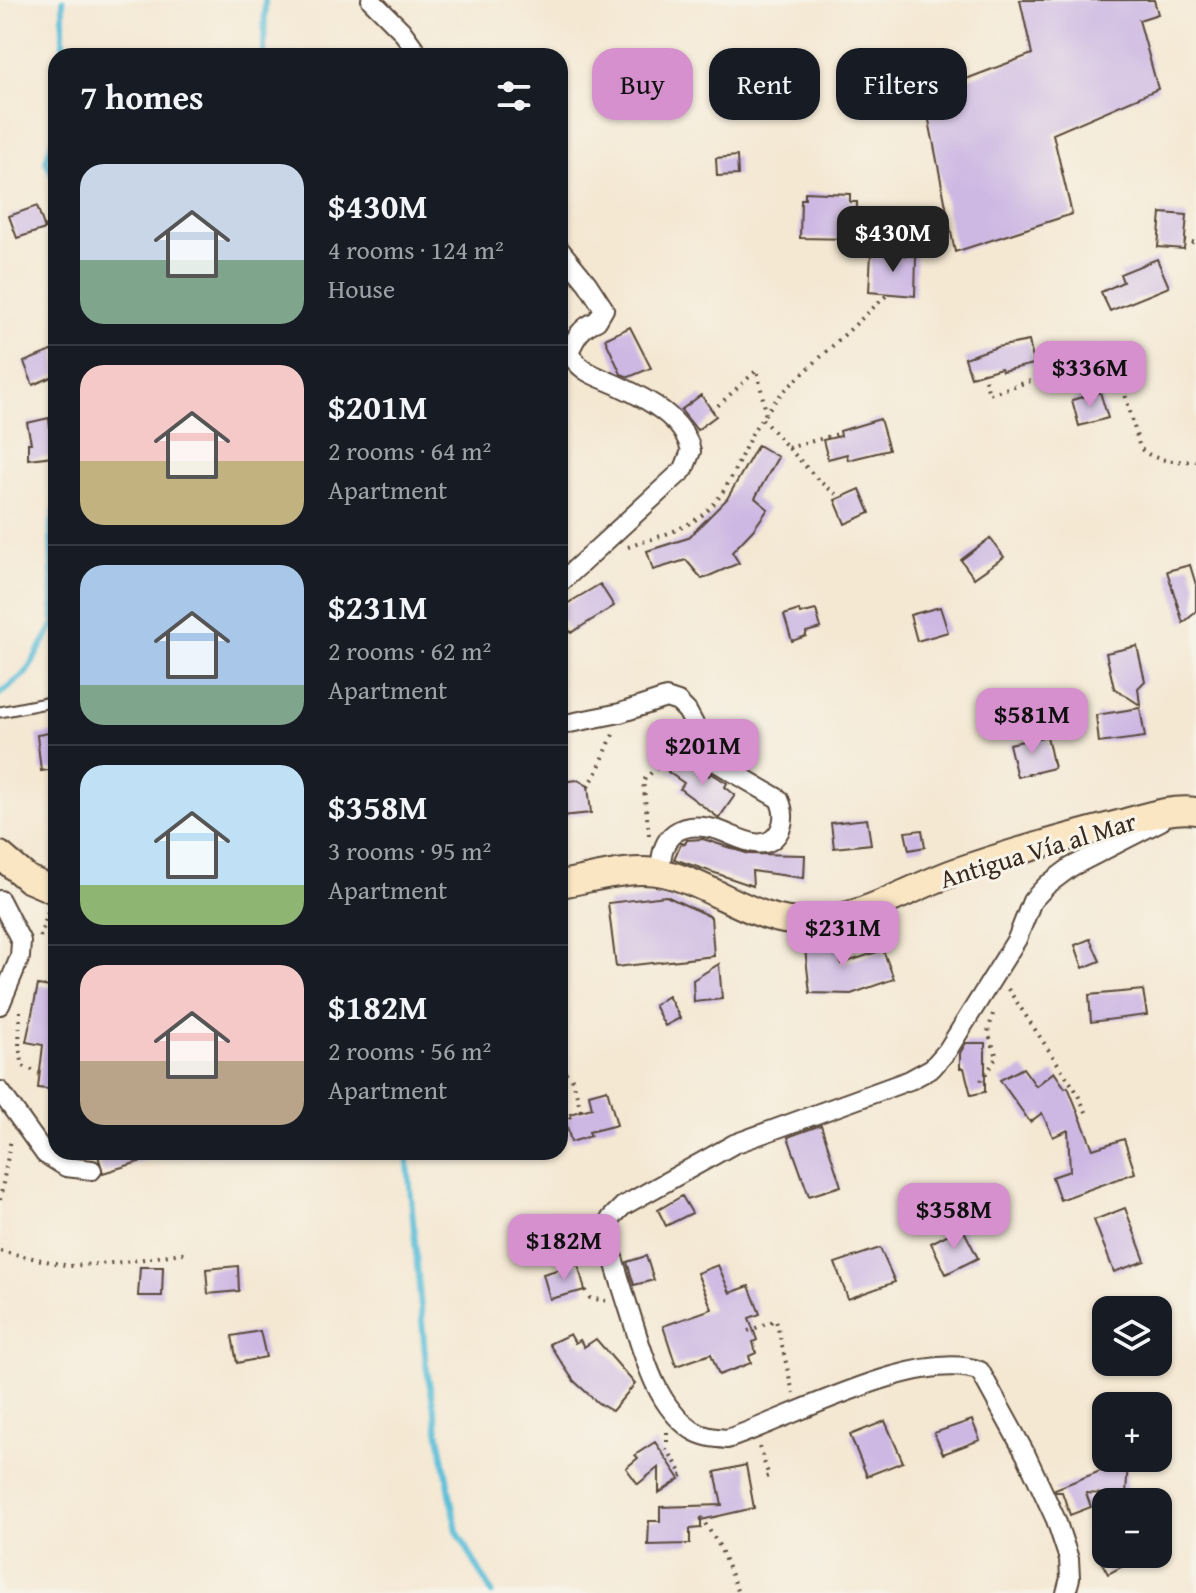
<!DOCTYPE html>
<html lang="en">
<head>
<meta charset="utf-8">
<style>
  body { margin:0; font-family:"Gentium Book Plus",serif; background:#242831; color:#f1f3f6; height:100vh; display:flex; flex-direction:column; font-size:30px; white-space:nowrap }
  * { box-sizing:border-box; margin:0 }
  p { font-size:26px; color:#9ea1a6 }
  .icon { flex:none; width:44px; height:44px; fill:none; stroke:currentColor; stroke-width:2; stroke-linecap:round; stroke-linejoin:round }
  .map { position:relative; flex:1; overflow:hidden }
  .sheet { position:absolute; left:48px; top:48px; width:520px; height:1112px; display:flex; flex-direction:column; background:#171b24; border-radius:24px; box-shadow:0 2px 6px #0004 }
  .sheet>* { flex:none }
  .banner { position:absolute; left:592px; top:48px; width:484px; height:72px; display:flex; gap:16px }
  .fabs { position:absolute; left:1092px; top:1296px; display:grid; gap:16px }
  .fabs a { display:grid; place-items:center; width:80px; height:80px; border-radius:16px; background:#171b24; box-shadow:0 2px 6px #0004; font-size:40px }
  .price { position:absolute; translate:-50% -68px; padding:0 18px; border-radius:16px; background:#d690ce; color:#111; font-size:26px; line-height:52px; filter:drop-shadow(0 2px 4px #0008) }
  .price::after { content:''; position:absolute; left:50%; top:48px; width:24px; height:18px; margin-left:-12px; background:inherit; clip-path:polygon(0 0,100% 0,50% 100%) }
  .price.active { background:#222; color:#fff }
  ul { padding:0; list-style:none }
  li { display:flex; align-items:center; gap:24px; height:200px; padding:0 32px }
  li+li { border-top:2px solid #363941 }
  li span { display:grid; place-items:center; flex:none; width:224px; height:160px; border-radius:24px; color:#555 }
  li>.icon { margin-inline-start:auto }
  span .icon { width:96px; height:96px; fill:#fffc; stroke-width:1 }
  li b { font-size:34px }
  h2 { display:flex; justify-content:space-between; align-items:center; height:96px; padding:0 32px; font-size:34px }
  .pill { padding:0 28px; border-radius:24px; background:#171b24; box-shadow:0 2px 6px #0004; font-size:28px; line-height:72px }
  .pill.active { background:#d690ce; color:#111 }
  .map>svg:first-child { display:block }
</style>
</head>
<body>
<div class="map">
<svg width="1196" height="1593" viewBox="0 0 1196 1593">
  <rect width="100%" height="100%" fill="#f7f3e8"/>
  <filter id="ink" filterUnits="userSpaceOnUse"><feTurbulence type="fractalNoise" baseFrequency=".0125" numOctaves="2"/><feDisplacementMap in="SourceGraphic" scale="16" xChannelSelector="R" yChannelSelector="G"/><feConvolveMatrix kernelMatrix="1 2 1 2 8 2 1 2 1" color-interpolation-filters="sRGB"/></filter>
  <filter id="wash" filterUnits="userSpaceOnUse"><feTurbulence type="fractalNoise" baseFrequency=".006" numOctaves="4" result="noise"/><feDisplacementMap in="SourceGraphic" scale="32" xChannelSelector="R" yChannelSelector="G"/><feGaussianBlur stdDeviation="1.8" result="paint"/><feColorMatrix in="noise" values="0 0 0 0 0 0 0 0 0 0 0 0 0 0 0 0 0 1.4 0 .05"/><feComposite in="paint" operator="in"/></filter>
  <g filter="url(#wash)">
    <rect width="100%" height="100%" fill="#f4e8d3"/>
    <g fill="none" stroke-linecap="round" stroke-linejoin="round">
      <path stroke="#59bdd8" stroke-width="6" d="M 63,0 L 63,56
        M 264,56 L 265,0
        M 56,131 L 46,161 L 56,182
        M 0,694 L 26,673 L 54,624 L 51,528 L 56,508
        M 407,1152 L 426,1365 L 457,1531 L 492,1593"/>
    </g>
    <g id="blocks">
      <path fill="#cdb8e3" d="M 1020,0 L 1154,0 L 1158,14 L 1139,20 L 1158,89 L 1053,134 L 1072,214 L 955,252 L 924,95 L 1032,54 Z
        M 737,156 L 738,175 L 717,176 L 716,158 Z
        M 805,192 L 850,194 L 850,202 L 857,202 L 856,239 L 800,238 L 801,199 L 805,199 Z
        M 37,206 L 45,229 L 17,238 L 9,216 Z
        M 1161,213 L 1187,215 L 1184,249 L 1158,247 Z
        M 871,253 L 916,256 L 915,296 L 869,292 Z
        M 1157,259 L 1169,287 L 1110,311 L 1101,292 L 1123,282 L 1120,274 Z
        M 630,327 L 651,368 L 629,377 L 621,374 L 605,339 Z
        M 1029,341 L 1034,364 L 1002,371 L 1001,368 L 971,377 L 965,358 L 997,347 Z
        M 56,349 L 56,375 L 33,385 L 24,362 Z
        M 1100,392 L 1108,418 L 1079,426 L 1072,400 Z
        M 701,395 L 716,416 L 697,430 L 681,410 Z
        M 49,418 L 53,456 L 28,459 L 28,443 L 31,443 L 27,423 Z
        M 880,419 L 889,450 L 848,460 L 847,454 L 828,459 L 823,440 L 841,436 L 840,431 Z
        M 758,445 L 778,457 L 755,498 L 768,509 L 753,530 L 732,552 L 739,563 L 702,579 L 686,560 L 653,570 L 647,551 L 688,538 L 727,499 Z
        M 860,489 L 870,513 L 845,524 L 835,500 Z
        M 990,538 L 1004,557 L 974,578 L 961,560 Z
        M 1190,565 L 1196,585 L 1196,612 L 1183,623 L 1167,571 Z
        M 600,584 L 614,606 L 571,633 L 560,616 L 560,608 Z
        M 940,607 L 948,632 L 917,641 L 910,615 Z
        M 799,610 L 800,614 L 816,610 L 821,628 L 806,632 L 806,636 L 792,641 L 784,615 Z
        M 1137,646 L 1145,681 L 1138,688 L 1140,705 L 1114,688 L 1106,653 Z
        M 1140,708 L 1145,737 L 1099,743 L 1096,715 Z
        M 55,732 L 56,769 L 41,771 L 37,735 Z
        M 1047,736 L 1054,768 L 1017,777 L 1009,744 Z
        M 679,757 L 709,776 L 711,773 L 722,780 L 727,783 L 725,787 L 735,795 L 719,818 L 680,789 L 684,783 L 668,772 Z
        M 578,780 L 588,786 L 591,813 L 562,816 L 560,782 Z
        M 867,819 L 871,844 L 834,848 L 831,823 Z
        M 922,830 L 925,847 L 909,850 L 905,832 Z
        M 703,839 L 749,854 L 805,855 L 804,878 L 752,871 L 753,886 L 674,859 L 681,843 L 685,844 L 687,840 Z
        M 666,896 L 711,917 L 714,956 L 616,967 L 608,903 Z
        M 839,937 L 841,964 L 883,950 L 894,979 L 851,994 L 810,993 L 804,940 Z
        M 1090,939 L 1100,961 L 1083,968 L 1075,945 Z
        M 719,964 L 722,999 L 694,1002 L 693,980 Z
        M 38,985 L 56,988 L 53,1027 L 56,1027 L 56,1090 L 38,1088 L 43,1045 L 26,1042 Z
        M 1143,990 L 1147,1015 L 1091,1022 L 1089,995 Z
        M 668,996 L 680,1018 L 665,1026 L 654,1005 Z
        M 966,1043 L 985,1043 L 985,1092 L 971,1095 L 964,1068 L 960,1068 L 960,1053 Z
        M 1023,1068 L 1036,1086 L 1054,1072 L 1065,1088 L 1068,1087 L 1093,1149 L 1124,1139 L 1135,1173 L 1060,1200 L 1052,1177 L 1070,1171 L 1068,1130 L 1053,1137 L 1042,1113 L 1030,1122 L 1000,1080 Z
        M 607,1089 L 617,1125 L 589,1132 L 591,1136 L 571,1142 L 565,1119 L 571,1117 L 570,1114 L 592,1108 L 589,1094 Z
        M 821,1125 L 841,1186 L 809,1196 L 788,1137 Z
        M 97,1152 L 157,1152 L 158,1156 L 103,1173 Z
        M 682,1196 L 692,1213 L 666,1226 L 658,1210 Z
        M 1125,1208 L 1145,1261 L 1114,1272 L 1094,1220 Z
        M 962,1227 L 978,1258 L 946,1274 L 931,1243 Z
        M 880,1248 L 895,1282 L 848,1299 L 835,1263 Z
        M 646,1256 L 654,1280 L 634,1285 L 627,1262 Z
        M 578,1264 L 585,1290 L 550,1299 L 543,1274 Z
        M 718,1265 L 730,1293 L 749,1286 L 760,1314 L 749,1318 L 757,1340 L 753,1342 L 756,1353 L 749,1356 L 751,1363 L 719,1375 L 711,1354 L 676,1366 L 663,1326 L 712,1309 L 697,1273 Z
        M 238,1266 L 239,1291 L 208,1294 L 206,1269 Z
        M 140,1267 L 163,1267 L 162,1296 L 138,1296 Z
        M 260,1331 L 266,1357 L 237,1363 L 232,1336 Z
        M 570,1334 L 575,1343 L 580,1340 L 584,1347 L 596,1339 L 635,1384 L 612,1411 L 598,1403 L 574,1381 L 549,1344 Z
        M 972,1420 L 980,1440 L 943,1454 L 934,1433 Z
        M 885,1421 L 903,1462 L 867,1476 L 850,1435 Z
        M 655,1442 L 680,1479 L 659,1493 L 659,1467 L 638,1484 L 626,1468 L 638,1458 L 635,1455 Z
        M 1128,1460 L 1126,1495 L 1086,1493 L 1091,1507 L 1070,1515 L 1062,1492 L 1056,1492 L 1055,1489 Z
        M 746,1465 L 754,1508 L 701,1520 L 701,1528 L 690,1529 L 690,1544 L 648,1545 L 649,1521 L 660,1521 L 660,1507 L 722,1505 L 715,1472 Z
        M 1097,1554 L 1146,1554 L 1108,1574 Z"/>
    </g>
  </g>
  <g filter="url(#ink)">
    <use href="#blocks" fill-opacity="0" stroke="#574639" stroke-width="2"/>
    <g fill="none" stroke-linecap="round" stroke-linejoin="round">
      <defs>
        <path id="service" d="M 0,712 L 56,701"/>
        <path id="minor" d="M 371,0 L 401,30 L 420,56
          M 560,250 L 587,283 L 604,309 L 597,321 C 581,327 576,337 569,352 C 581,374 598,376 619,386 C 647,399 684,418 691,451 L 684,469 L 560,583
          M 560,725 L 620,713 L 666,698 L 678,702 L 687,711 L 714,761 L 779,799 C 784,810 785,819 780,830 C 766,857 737,836 718,830 C 681,819 659,834 661,873
          M 0,900 L 21,941 L 20,957 L 0,1005
          M 0,1091 L 45,1154 L 66,1167 L 92,1170
          M 1066,1593 L 1070,1578 L 1069,1559 L 1056,1520 L 1026,1455 L 980,1371 C 921,1347 789,1419 727,1439 C 715,1438 703,1437 692,1430 C 653,1403 642,1348 628,1306 C 620,1280 611,1255 606,1229 L 611,1218 L 623,1206 L 734,1144 L 910,1080 L 932,1068 L 947,1051 L 1017,939 L 1032,901 L 1047,885 L 1071,867 L 1161,821"/>
        <path id="secondary" d="M 0,855 L 28,879 L 56,891
          M 560,884 C 592,879 630,866 663,873 C 713,884 759,926 812,922 C 863,918 908,889 955,872 C 1009,853 1063,838 1118,824 C 1142,818 1172,807 1196,811"/>
      </defs>
      <use href="#service" stroke="#574639" stroke-width="13"/>
      <use href="#minor" stroke="#574639" stroke-width="22"/>
      <use href="#secondary" stroke="#574639" stroke-width="30"/>
      <path stroke="#574639" stroke-width="4" stroke-dasharray="2 6" stroke-linecap="butt" d="M 1184,240 L 1196,243
        M 983,372 L 989,394 L 1107,357 L 1116,362 L 1140,448 C 1155,462 1176,462 1196,461
        M 712,411 L 757,370 L 766,413
        M 762,419 L 819,481 L 841,498
        M 788,448 L 838,434
        M 628,547 C 651,539 678,532 698,518 C 726,498 734,470 749,440 C 756,423 770,408 781,394 L 888,294
        M 588,787 L 597,772 L 614,732
        M 649,835 L 643,781 L 655,769 L 675,763
        M 40,937 L 48,911
        M 1008,989 L 1076,1091 L 1088,1116
        M 20,1011 L 19,1047 L 23,1066 L 39,1073
        M 560,1067 L 573,1080 L 581,1111
        M 981,1081 L 997,1057 L 988,1032 L 993,1014
        M 0,1200 L 11,1139
        M 0,1251 L 69,1266 L 125,1262 L 188,1252
        M 585,1290 L 590,1298 L 606,1301
        M 748,1331 L 776,1320 L 793,1393
        M 667,1432 L 667,1449 L 683,1475 L 679,1477
        M 759,1447 L 769,1476 L 763,1478
        M 701,1517 L 720,1547 L 738,1593"/>
      <use href="#service" stroke="#fff" stroke-width="9"/>
      <use href="#minor" stroke="#fff" stroke-width="18"/>
      <use href="#secondary" stroke="#fbe6c4" stroke-width="26"/>
    </g>
  </g>
  <g text-anchor="middle" stroke-width="6" stroke-linejoin="round" paint-order="stroke">
    <g font-size="26" fill="#3b2a1e" stroke="#f7f3e8">
      <text transform="translate(1038 850) rotate(-17)" y="9">Antigua Vía al Mar</text>
    </g>
  </g>
</svg>
<div class="fabs">
<a><svg class="icon" aria-label="layers" viewBox="0 0 24 24"><path d="M12 4l9 5-9 5-9-5zM3 14l9 5 9-5"/></svg></a>
<a>+</a>
<a>−</a>
</div>
<b class="price active" style="left:893px;top:274px">$430M</b>
<b class="price" style="left:1090px;top:409px">$336M</b>
<b class="price" style="left:1032px;top:756px">$581M</b>
<b class="price" style="left:703px;top:787px">$201M</b>
<b class="price" style="left:843px;top:969px">$231M</b>
<b class="price" style="left:954px;top:1251px">$358M</b>
<b class="price" style="left:564px;top:1282px">$182M</b>
<div class="banner">
<a class="pill active">Buy</a>
<a class="pill">Rent</a>
<a class="pill">Filters</a>
</div>
<section class="sheet">
<h2>7 homes<svg class="icon" aria-label="filters" viewBox="0 0 24 24"><path d="M4 7h16M4 17h16"/><circle cx="9" cy="7" r="2"/><circle cx="15" cy="17" r="2"/></svg></h2>
<ul>
<li><span style="background:linear-gradient(#c9d6e8 60%,#7fa58c 0)"><svg class="icon" aria-label="home" viewBox="0 0 24 24"><path d="M3 11l9-7 9 7M6 9v11h12V9"/></svg></span><div><b>$430M</b><p>4 rooms · 124 m²</p><p>House</p></div></li>
<li><span style="background:linear-gradient(#f6c9c9 60%,#c2b280 0)"><svg class="icon" aria-label="home" viewBox="0 0 24 24"><path d="M3 11l9-7 9 7M6 9v11h12V9"/></svg></span><div><b>$201M</b><p>2 rooms · 64 m²</p><p>Apartment</p></div></li>
<li><span style="background:linear-gradient(#a9c7e8 75%,#7fa58c 0)"><svg class="icon" aria-label="home" viewBox="0 0 24 24"><path d="M3 11l9-7 9 7M6 9v11h12V9"/></svg></span><div><b>$231M</b><p>2 rooms · 62 m²</p><p>Apartment</p></div></li>
<li><span style="background:linear-gradient(#bfe0f5 75%,#8fb573 0)"><svg class="icon" aria-label="home" viewBox="0 0 24 24"><path d="M3 11l9-7 9 7M6 9v11h12V9"/></svg></span><div><b>$358M</b><p>3 rooms · 95 m²</p><p>Apartment</p></div></li>
<li><span style="background:linear-gradient(#f6c9c9 60%,#b9a48a 0)"><svg class="icon" aria-label="home" viewBox="0 0 24 24"><path d="M3 11l9-7 9 7M6 9v11h12V9"/></svg></span><div><b>$182M</b><p>2 rooms · 56 m²</p><p>Apartment</p></div></li>
</ul>
</section>
</div>
</body>
</html>
